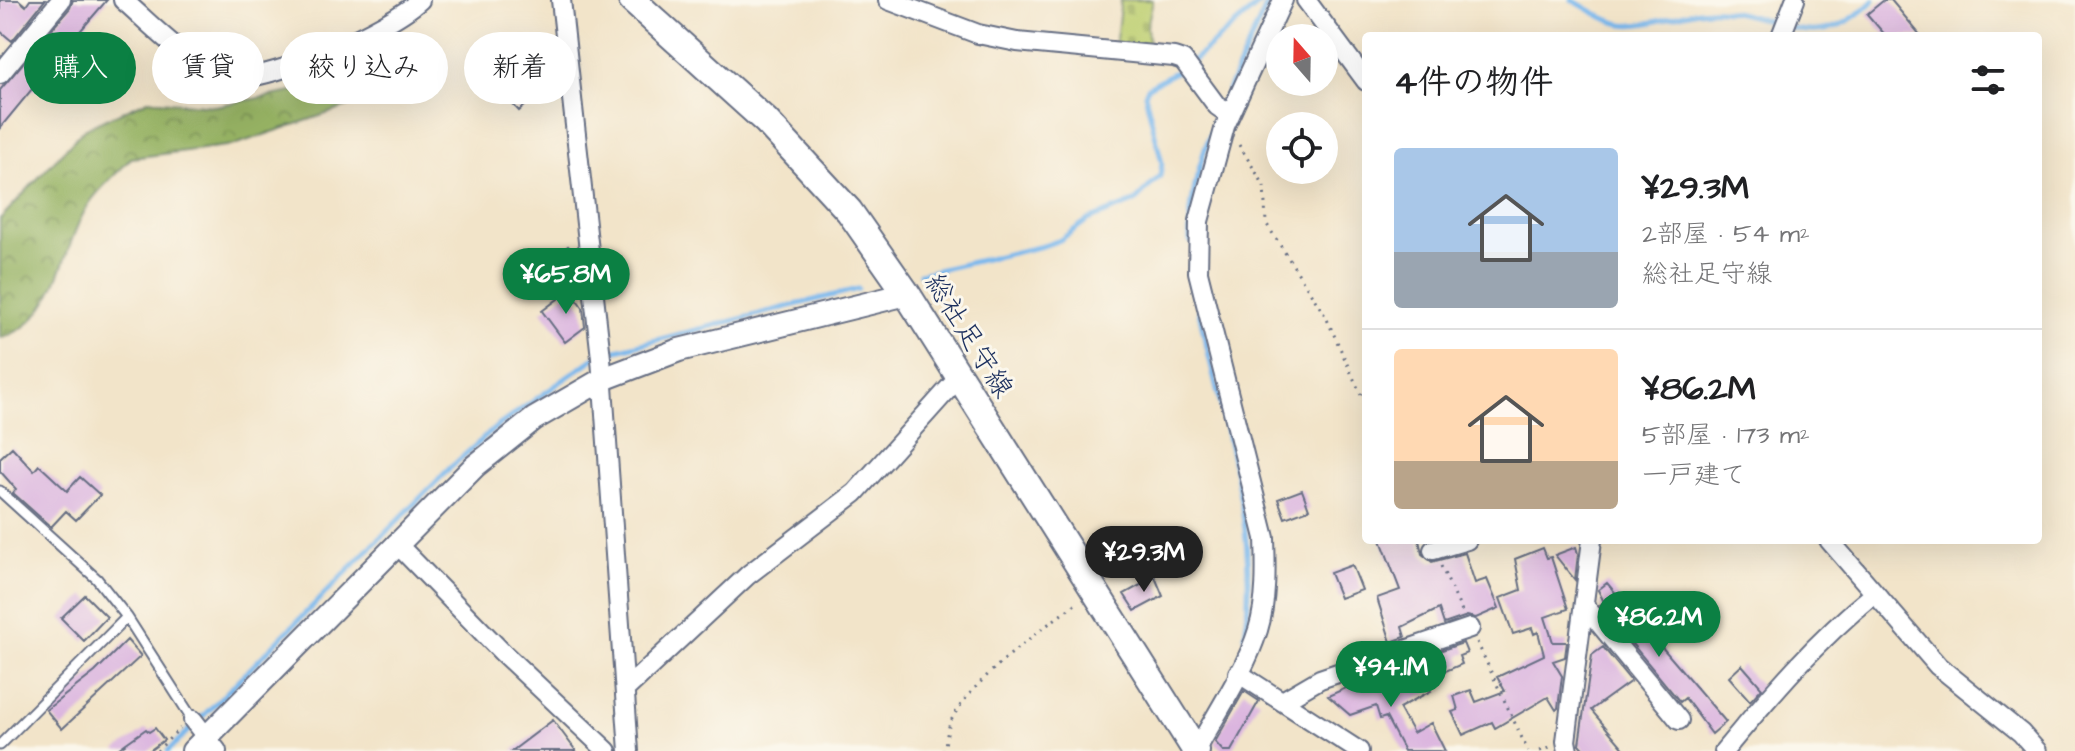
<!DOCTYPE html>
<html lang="ja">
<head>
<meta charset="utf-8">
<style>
  body { margin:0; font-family:"Architects Daughter","Klee One",sans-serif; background:#f2f2f2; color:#202124; height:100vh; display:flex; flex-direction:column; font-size:30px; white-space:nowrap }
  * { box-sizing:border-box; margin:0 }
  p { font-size:26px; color:#757577 }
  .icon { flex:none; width:44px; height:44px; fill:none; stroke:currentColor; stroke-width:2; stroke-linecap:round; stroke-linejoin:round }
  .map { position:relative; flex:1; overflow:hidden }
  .panel { position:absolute; left:1362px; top:32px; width:680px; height:512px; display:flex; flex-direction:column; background:#fff; border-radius:8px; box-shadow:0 8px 32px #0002 }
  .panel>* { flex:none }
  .guide { position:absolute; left:24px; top:32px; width:760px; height:72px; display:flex; gap:16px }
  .needle { width:52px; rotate:340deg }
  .buttons { position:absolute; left:1266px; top:24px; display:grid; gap:16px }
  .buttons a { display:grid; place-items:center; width:72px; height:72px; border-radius:50%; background:#fff; box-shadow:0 8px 32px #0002; font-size:40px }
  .price { position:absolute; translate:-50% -68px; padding:0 18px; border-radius:28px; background:#0b8043; color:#fff; font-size:26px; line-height:52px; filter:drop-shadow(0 2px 4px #0008) }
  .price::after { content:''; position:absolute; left:50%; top:48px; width:24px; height:18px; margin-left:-12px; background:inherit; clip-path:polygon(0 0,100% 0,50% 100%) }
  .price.active { background:#222; color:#fff }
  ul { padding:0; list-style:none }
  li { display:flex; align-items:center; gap:24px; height:200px; padding:0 32px }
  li+li { border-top:2px solid #e0e0e0 }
  li span { display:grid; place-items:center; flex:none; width:224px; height:160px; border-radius:8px; color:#555 }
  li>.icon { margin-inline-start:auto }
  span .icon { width:96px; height:96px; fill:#fffc; stroke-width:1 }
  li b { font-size:34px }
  h2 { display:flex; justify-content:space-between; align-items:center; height:96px; padding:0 32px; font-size:34px }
  .chip { padding:0 28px; border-radius:36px; background:#fff; box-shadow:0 8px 32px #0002; font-size:28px; line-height:72px }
  .chip.active { background:#0b8043; color:#fff }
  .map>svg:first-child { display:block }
</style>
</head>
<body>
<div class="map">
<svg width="2075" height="751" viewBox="0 0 2075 751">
  <defs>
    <pattern id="forest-crowns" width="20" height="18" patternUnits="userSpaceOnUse" patternTransform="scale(2)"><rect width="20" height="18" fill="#96b263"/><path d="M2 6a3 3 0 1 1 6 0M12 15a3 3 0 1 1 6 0" fill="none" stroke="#7a9155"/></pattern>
    <pattern id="cemetery-stones" width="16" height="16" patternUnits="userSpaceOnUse" patternTransform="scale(2)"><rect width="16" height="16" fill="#becf71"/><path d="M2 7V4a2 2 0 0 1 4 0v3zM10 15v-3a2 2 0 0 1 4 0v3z" fill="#a3b264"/></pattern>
  </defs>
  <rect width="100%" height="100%" fill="#fbf7ec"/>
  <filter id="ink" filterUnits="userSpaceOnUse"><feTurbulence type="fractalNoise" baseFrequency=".0125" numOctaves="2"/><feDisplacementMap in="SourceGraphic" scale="16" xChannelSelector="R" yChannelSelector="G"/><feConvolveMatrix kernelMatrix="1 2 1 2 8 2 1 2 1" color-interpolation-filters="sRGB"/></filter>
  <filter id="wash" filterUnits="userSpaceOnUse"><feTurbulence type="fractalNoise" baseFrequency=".006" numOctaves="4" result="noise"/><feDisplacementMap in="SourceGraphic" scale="32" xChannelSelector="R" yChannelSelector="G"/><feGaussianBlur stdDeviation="1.8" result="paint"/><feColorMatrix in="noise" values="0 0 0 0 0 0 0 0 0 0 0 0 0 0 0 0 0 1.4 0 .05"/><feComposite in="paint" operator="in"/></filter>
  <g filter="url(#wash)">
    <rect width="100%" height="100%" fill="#f2e4c9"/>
    <path fill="url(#forest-crowns)" stroke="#587060" stroke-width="2" d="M 374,77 L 362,102 L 234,145 L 131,158 C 118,173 100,187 89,204 C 60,248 60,322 0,338 L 0,219 L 84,129 L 148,100 L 215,106 Z"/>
    <path fill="url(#cemetery-stones)" stroke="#6c7f68" stroke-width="2" d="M 1121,0 L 1153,0 L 1147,27 L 1149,49 L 1115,46 Z"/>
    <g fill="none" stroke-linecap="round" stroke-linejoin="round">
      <path stroke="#79b8ed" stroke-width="5" d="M 1572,0 C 1587,8 1605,21 1622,24 C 1653,29 1687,7 1720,10 C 1786,16 1813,60 1874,0
        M 1190,241 C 1186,162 1238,72 1269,0
        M 920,274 L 1043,246 L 1060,240 L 1088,220 L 1134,202 L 1160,176 L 1162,163 L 1145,94 L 1148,87 L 1188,65 L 1264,0
        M 1199,311 C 1221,418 1260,526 1245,636
        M 605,353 L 858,289
        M 200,719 L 451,467 L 495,428 L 596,357
        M 168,751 L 193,726"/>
    </g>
    <g id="blocks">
      <path fill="#dbb5df" d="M 0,0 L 19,0 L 26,6 L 30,0 L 45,0 L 12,41 L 0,31 Z
        M 73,0 L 107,0 L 50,66 L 53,69 L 35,91 L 32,89 L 0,128 L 0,90 L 70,8 Z
        M 1884,0 L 1891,0 L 1921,36 L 1886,36 L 1867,14 Z
        M 546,62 L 557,77 L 519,111 L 505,96 Z
        M 568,246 L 578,257 L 580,275 L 559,293 L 540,271 Z
        M 570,290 L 583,308 L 585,327 L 565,342 L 542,311 Z
        M 12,447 L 34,471 L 39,465 L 67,491 L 80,477 L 100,495 L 76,520 L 66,511 L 51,527 L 13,493 L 16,489 L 0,471 L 0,458 Z
        M 1302,490 L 1309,509 L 1285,518 L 1278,499 Z
        M 1381,540 L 1419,540 L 1422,554 L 1432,562 L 1465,553 L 1475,583 L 1487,579 L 1499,608 L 1476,618 L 1467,616 L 1444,624 L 1439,609 L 1402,627 L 1405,637 L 1391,642 L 1377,598 L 1400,590 Z
        M 1576,547 L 1578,554 L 1575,580 L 1555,555 Z
        M 1543,548 L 1547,558 L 1551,557 L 1568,609 L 1545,617 L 1553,642 L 1567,642 L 1565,657 L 1553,661 L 1562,676 L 1558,708 L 1556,710 L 1548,697 L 1495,728 L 1492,722 L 1463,735 L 1452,712 L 1458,710 L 1454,696 L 1471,690 L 1476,702 L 1505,691 L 1497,677 L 1544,655 L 1538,632 L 1534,634 L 1532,628 L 1513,634 L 1500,598 L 1521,590 L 1515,559 Z
        M 1352,565 L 1362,590 L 1340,598 L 1330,573 Z
        M 1155,577 L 1163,596 L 1135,611 L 1124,594 Z
        M 1607,583 L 1726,722 L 1712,734 L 1685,698 L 1680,702 L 1600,605 L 1604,602 L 1598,590 Z
        M 85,595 L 107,617 L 84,641 L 61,618 Z
        M 127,640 L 141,656 L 62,729 L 46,710 L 95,672 Z
        M 1463,643 L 1467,653 L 1459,656 L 1462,664 L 1434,676 L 1424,656 Z
        M 1603,647 L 1631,681 L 1591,710 L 1626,751 L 1585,751 L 1579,744 L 1592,655 Z
        M 1742,665 L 1762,688 L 1750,701 L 1729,677 Z
        M 1382,672 L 1389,690 L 1420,674 L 1431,691 L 1399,708 L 1413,733 L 1431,723 L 1445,751 L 1404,751 L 1386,717 L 1380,719 L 1376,706 L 1350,715 L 1328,696 Z
        M 1244,691 L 1259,701 L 1231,751 L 1223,751 L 1215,742 Z
        M 553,720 L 576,751 L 512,751 Z
        M 155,728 L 164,740 L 149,751 L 115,751 L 146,729 L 149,732 Z"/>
    </g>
  </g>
  <g filter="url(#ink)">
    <use href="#blocks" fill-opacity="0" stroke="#666e83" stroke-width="2"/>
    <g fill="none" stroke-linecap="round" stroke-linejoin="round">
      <defs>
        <path id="service" d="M 0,491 L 97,579 L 127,617 L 193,720
          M 0,745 L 127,617"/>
        <path id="minor" d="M 123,0 C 149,22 199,76 234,78 C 275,80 390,28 420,0
          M 561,0 L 601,358 L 629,751
          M 888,0 L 978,34 L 1017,42 L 1174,57 L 1183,60 L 1217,106 L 1230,115
          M 1306,0 L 1366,81
          M 1781,36 L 1795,0
          M 0,74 L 61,0
          M 1829,540 L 1938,666 L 2021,733 L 2037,751
          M 396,543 L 503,653 L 607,751
          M 1433,550 L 1467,540
          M 1585,606 L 1679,720
          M 1238,673 L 1359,751
          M 627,688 L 748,575 L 855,493 L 959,377
          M 1284,700 L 1320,679 L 1470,628
          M 193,720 L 217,751
          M 1196,751 C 1217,712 1245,672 1258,630 C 1267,601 1266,568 1265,538 L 1198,272 L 1199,221 L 1225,126 L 1283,0
          M 1568,751 L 1566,741 L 1592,540
          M 1724,751 C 1771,694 1816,641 1873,595"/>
        <path id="tertiary" d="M 193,751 L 475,466 L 534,419 L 603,379 L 679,350 L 907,294"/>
        <path id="secondary" d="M 632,0 L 766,121 L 849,211 L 907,294 L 1196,751"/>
      </defs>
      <use href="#service" stroke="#666e83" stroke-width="13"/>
      <use href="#minor" stroke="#666e83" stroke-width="22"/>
      <use href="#tertiary" stroke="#666e83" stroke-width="26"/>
      <use href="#secondary" stroke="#666e83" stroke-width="30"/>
      <path stroke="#666e83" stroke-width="3" stroke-dasharray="2 6" stroke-linecap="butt" d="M 1239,145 L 1264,185 L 1266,223 L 1326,317 L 1366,406
        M 1441,566 L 1463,614
        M 1477,642 L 1528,751
        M 157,751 L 180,728
        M 944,751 C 946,741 947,730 951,721 C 970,681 1041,629 1077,603
        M 1540,751 L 1552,747"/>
      <use href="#service" stroke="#fff" stroke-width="9"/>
      <use href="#minor" stroke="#fff" stroke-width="18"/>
      <use href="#tertiary" stroke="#fff" stroke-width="22"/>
      <use href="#secondary" stroke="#fff" stroke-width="26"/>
    </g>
  </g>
  <g text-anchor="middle" stroke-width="6" stroke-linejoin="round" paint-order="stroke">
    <g font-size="28" fill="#1b2f5e" stroke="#fbf7ec">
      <text transform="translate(970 335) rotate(58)" y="10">総社足守線</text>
    </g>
  </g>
</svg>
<div class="buttons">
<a><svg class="needle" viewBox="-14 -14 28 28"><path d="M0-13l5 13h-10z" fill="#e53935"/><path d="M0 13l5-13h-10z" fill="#757577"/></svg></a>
<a><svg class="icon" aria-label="locate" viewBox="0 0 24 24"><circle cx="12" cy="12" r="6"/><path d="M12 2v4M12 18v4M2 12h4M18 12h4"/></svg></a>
</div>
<b class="price" style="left:566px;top:316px">¥65.8M</b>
<b class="price active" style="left:1144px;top:594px">¥29.3M</b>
<b class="price" style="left:1659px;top:659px">¥86.2M</b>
<b class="price" style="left:1391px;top:709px">¥94.1M</b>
<div class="guide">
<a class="chip active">購入</a>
<a class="chip">賃貸</a>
<a class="chip">絞り込み</a>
<a class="chip">新着</a>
</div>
<section class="panel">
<h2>4件の物件<svg class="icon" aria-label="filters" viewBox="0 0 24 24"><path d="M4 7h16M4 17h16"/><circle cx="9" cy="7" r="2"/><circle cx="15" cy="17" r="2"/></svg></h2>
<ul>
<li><span style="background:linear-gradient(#a9c7e8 65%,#9aa5b1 0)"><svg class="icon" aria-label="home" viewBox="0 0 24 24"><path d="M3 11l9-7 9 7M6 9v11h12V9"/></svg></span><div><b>¥29.3M</b><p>2部屋 · 54 m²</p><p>総社足守線</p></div></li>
<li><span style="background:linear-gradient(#ffd9b3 70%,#b9a48a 0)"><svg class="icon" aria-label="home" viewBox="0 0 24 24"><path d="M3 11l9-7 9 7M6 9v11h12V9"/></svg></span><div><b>¥86.2M</b><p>5部屋 · 173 m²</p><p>一戸建て</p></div></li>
</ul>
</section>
</div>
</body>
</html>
